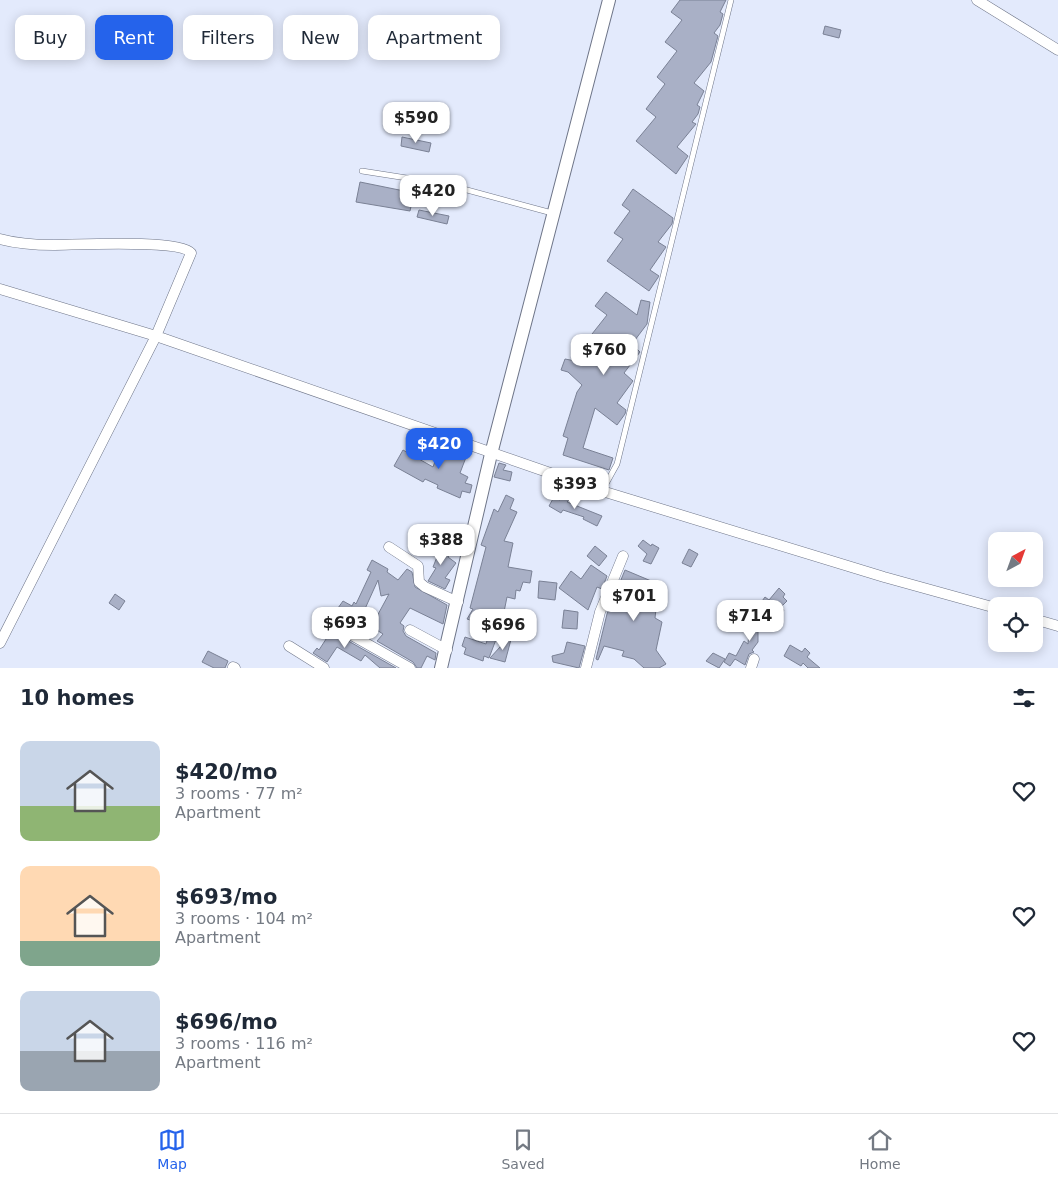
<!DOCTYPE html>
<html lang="en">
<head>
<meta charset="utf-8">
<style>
  body { margin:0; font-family:"DejaVu Sans",sans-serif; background:#f6f6f7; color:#1f2937; height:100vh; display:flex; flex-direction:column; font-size:19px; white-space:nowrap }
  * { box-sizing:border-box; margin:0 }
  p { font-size:16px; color:#747a83 }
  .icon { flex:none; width:28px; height:28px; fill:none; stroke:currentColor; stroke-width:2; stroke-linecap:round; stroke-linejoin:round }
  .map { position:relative; height:668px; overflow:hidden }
  .drawer { display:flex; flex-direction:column; background:#fff; flex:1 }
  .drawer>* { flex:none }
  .hud { position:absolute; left:15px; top:15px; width:500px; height:45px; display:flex; gap:10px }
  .needle { width:32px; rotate:41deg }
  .tools { position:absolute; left:988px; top:532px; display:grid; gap:10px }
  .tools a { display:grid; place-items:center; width:55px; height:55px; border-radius:10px; background:#fff; box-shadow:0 2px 12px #0003; font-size:25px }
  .price { position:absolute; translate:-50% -42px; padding:0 11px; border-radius:10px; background:#fff; color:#222; font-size:16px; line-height:32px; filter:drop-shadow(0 1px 2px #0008) }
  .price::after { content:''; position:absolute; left:50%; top:30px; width:15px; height:11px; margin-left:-8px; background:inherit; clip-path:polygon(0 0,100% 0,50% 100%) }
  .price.selected { background:#2563eb; color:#fff }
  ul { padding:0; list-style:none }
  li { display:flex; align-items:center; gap:15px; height:125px; padding:0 20px }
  li span { display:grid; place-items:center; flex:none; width:140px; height:100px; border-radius:10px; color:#555 }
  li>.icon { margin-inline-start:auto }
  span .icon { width:60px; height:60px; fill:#fffc; stroke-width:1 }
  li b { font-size:21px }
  h2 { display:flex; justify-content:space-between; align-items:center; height:60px; padding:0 20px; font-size:21px }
  .pill { padding:0 18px; border-radius:10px; background:#fff; box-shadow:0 2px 12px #0003; font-size:18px; line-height:45px }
  .pill.selected { background:#2563eb; color:#fff }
  .tab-bar { display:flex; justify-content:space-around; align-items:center; height:70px; border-top:1px solid #e0e1e3; background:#fff; font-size:14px; color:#747a83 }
  .tab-bar a { display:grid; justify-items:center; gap:2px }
  .tab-bar .selected { color:#2563eb }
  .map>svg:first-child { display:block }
</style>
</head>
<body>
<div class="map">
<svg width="1058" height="668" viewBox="0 0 1058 668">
  <rect width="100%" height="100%" fill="#e3eafc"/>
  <path fill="#a9b0c6" stroke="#7a8195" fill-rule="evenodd" d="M 680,0 L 726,0 L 720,12 L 723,14 L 720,25 L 714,33 L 718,36 L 711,62 L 694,83 L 704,91 L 697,105 L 700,107 L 698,114 L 692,122 L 696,124 L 677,147 L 688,156 L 676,174 L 636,141 L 656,117 L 646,109 L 665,84 L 657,77 L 677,51 L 665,42 L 682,20 L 671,12 Z
    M 825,26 L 841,30 L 839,38 L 823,34 Z
    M 402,137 L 431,143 L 429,152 L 401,146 Z
    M 360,182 L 414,193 L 410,211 L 356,202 Z
    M 633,189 L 673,218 L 672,224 L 658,242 L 666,247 L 650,270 L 659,276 L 649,291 L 607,261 L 623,239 L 614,233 L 630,211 L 622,205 Z
    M 419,210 L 449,216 L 447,224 L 417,217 Z
    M 606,292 L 637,315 L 641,300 L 650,302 L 647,324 L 632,344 L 640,352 L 624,373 L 633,381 L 617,403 L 626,410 L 625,414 L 617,425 L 595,408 L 583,448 L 613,458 L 609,470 L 563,455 L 568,438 L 563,436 L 577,392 L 582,385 L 568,372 L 561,370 L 565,359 L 591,364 L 587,361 L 601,342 L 592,334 L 607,315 L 595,306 Z
    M 455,447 L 468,452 L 460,473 L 468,477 L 465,483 L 472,485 L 470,493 L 462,491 L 460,498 L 437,488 L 438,485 L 425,479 L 423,482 L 394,466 L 403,450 L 433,467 L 440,448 L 453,453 Z
    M 499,463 L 506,465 L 503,470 L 512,472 L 510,481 L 494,477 Z
    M 506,495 L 514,499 L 510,509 L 517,512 L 504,541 L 513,543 L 508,567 L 532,571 L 530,583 L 523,582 L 520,591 L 516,590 L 515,599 L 507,597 L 504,612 L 506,613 L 489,658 L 484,656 L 483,661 L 464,654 L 466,648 L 462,646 L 465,637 L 486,644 L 491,627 L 467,619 L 473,609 L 470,608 L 486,547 L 481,545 L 494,509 L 498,512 Z
    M 562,496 L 569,500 L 567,502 L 602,516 L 597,526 L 583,519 L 584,517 L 563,510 L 561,513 L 549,506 L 554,497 L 560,500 Z
    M 643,540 L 651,546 L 652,544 L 659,548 L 651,564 L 643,561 L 647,554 L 638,546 Z
    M 432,543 L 450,554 L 448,557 L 456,563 L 445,578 L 450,580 L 445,589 L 428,581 L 436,568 L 433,567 L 437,557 L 427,552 Z
    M 595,546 L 607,556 L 599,566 L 587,556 Z
    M 689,549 L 698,554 L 691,567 L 682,563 Z
    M 372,560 L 388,569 L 387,572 L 398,580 L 407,569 L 412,572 L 415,587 L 447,605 L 443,624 L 410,608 L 400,623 L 404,626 L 403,631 L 406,636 L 436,653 L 435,660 L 427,656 L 421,668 L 417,668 L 413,662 L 377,641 L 383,634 L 369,625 L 363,634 L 346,624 L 351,618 L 338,608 L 343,601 L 352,606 L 354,602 L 356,604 L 371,572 L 367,570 ZM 378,580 L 381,596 L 389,594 L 376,618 L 364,611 Z
    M 591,565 L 607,576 L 602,589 L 597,587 L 588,610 L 559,588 L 571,571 L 581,579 Z
    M 625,570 L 656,583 L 653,605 L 650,608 L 656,609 L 655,618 L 662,622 L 656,650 L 666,664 L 659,668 L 644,668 L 634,659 L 622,656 L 624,651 L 604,646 L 598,660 L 596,659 L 607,614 Z
    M 539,581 L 557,583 L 555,600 L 538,598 Z
    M 779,588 L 785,594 L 783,597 L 787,601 L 780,608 L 784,610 L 776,621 L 757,608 L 765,597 L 769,600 Z
    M 115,594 L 125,601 L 119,610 L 109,603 Z
    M 564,610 L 578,612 L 577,629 L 562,628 Z
    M 753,620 L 774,622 L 774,631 L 758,631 L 758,642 L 752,650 L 754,652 L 749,654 L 745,665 L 735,659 L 730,666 L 724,662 L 729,653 L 736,656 L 744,641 L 748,644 L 749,630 L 752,630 Z
    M 330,625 L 336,634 L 396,668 L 380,668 L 365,655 L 361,661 L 337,647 L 327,662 L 313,653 L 317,648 L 319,650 L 328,636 L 322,630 L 325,630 Z
    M 513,632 L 505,662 L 490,658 L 500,647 Z
    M 567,642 L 585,646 L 579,668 L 553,662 L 552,656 L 564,653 Z
    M 790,645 L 802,652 L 805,648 L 810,653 L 807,657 L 820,668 L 808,668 L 803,663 L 801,666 L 784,656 Z
    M 208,651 L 228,661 L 225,668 L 214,668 L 202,662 Z
    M 713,653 L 725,659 L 719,668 L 706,661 Z"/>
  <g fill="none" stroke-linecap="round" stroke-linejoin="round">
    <defs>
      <path id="service" d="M 362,171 L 445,184 L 552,213
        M 602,491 L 617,464 L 731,0"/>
      <path id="minor" d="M 977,0 L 1058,50
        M 0,239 C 18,244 36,245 54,245 C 75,245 180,239 191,253 L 156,336 L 0,643
        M 0,289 L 156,336 L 602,491 L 884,577 L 996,608
        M 389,547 L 418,566 L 419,582 L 425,587 L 458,602
        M 1034,619 L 1058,626
        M 339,628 L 410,668
        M 410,630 L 447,650
        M 289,646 L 324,668
        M 233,667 L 235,668
        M 586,668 L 600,612 L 623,556
        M 751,668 L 754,659"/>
      <path id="tertiary" d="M 441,668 L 491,454 L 609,0"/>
    </defs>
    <use href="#service" stroke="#6e7588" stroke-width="6"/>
    <use href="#minor" stroke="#6e7588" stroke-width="11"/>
    <use href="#tertiary" stroke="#6e7588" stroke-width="14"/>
    <use href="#service" stroke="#fff" stroke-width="5"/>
    <use href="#minor" stroke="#fff" stroke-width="10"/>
    <use href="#tertiary" stroke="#fff" stroke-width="12"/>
  </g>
</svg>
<div class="tools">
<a><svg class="needle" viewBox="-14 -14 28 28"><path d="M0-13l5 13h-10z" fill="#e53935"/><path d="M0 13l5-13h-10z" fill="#747a83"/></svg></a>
<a><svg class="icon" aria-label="locate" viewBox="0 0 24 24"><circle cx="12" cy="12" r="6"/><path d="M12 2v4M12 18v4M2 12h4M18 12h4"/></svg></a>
</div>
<b class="price" style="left:416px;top:144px">$590</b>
<b class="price" style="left:433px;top:217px">$420</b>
<b class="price" style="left:604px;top:376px">$760</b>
<b class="price selected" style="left:439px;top:470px">$420</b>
<b class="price" style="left:575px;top:510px">$393</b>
<b class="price" style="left:441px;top:566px">$388</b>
<b class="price" style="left:634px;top:622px">$701</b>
<b class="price" style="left:750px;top:642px">$714</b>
<b class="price" style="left:345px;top:649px">$693</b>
<b class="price" style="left:503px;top:651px">$696</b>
<div class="hud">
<a class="pill">Buy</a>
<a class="pill selected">Rent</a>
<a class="pill">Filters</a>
<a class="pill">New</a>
<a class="pill">Apartment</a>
</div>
</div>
<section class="drawer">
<h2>10 homes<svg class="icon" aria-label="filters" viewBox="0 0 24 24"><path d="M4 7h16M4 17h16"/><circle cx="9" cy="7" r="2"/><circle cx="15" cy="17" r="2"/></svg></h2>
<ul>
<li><span style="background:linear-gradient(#c9d6e8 65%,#8fb573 0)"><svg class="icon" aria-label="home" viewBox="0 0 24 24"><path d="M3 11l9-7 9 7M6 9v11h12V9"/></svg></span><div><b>$420/mo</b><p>3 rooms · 77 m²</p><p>Apartment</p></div><svg class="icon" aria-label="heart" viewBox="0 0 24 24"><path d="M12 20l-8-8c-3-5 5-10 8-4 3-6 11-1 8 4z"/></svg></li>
<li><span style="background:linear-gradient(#ffd9b3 75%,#7fa58c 0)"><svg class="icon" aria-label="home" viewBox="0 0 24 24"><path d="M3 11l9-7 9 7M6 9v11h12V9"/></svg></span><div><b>$693/mo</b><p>3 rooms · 104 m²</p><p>Apartment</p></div><svg class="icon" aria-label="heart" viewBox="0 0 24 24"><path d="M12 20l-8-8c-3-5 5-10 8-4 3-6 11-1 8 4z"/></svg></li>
<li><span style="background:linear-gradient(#c9d6e8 60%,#9aa5b1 0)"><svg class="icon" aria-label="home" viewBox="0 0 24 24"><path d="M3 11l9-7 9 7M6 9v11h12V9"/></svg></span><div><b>$696/mo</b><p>3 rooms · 116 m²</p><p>Apartment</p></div><svg class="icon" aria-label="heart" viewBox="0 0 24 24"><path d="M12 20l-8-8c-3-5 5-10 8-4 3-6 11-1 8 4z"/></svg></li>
</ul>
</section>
<nav class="tab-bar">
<a class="selected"><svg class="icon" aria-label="map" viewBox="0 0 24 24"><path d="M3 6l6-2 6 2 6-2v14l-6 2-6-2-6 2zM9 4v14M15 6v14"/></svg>Map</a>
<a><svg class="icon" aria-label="saved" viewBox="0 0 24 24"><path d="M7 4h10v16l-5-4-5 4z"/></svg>Saved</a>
<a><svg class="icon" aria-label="home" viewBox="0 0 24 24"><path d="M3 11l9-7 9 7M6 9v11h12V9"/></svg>Home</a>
</nav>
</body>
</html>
